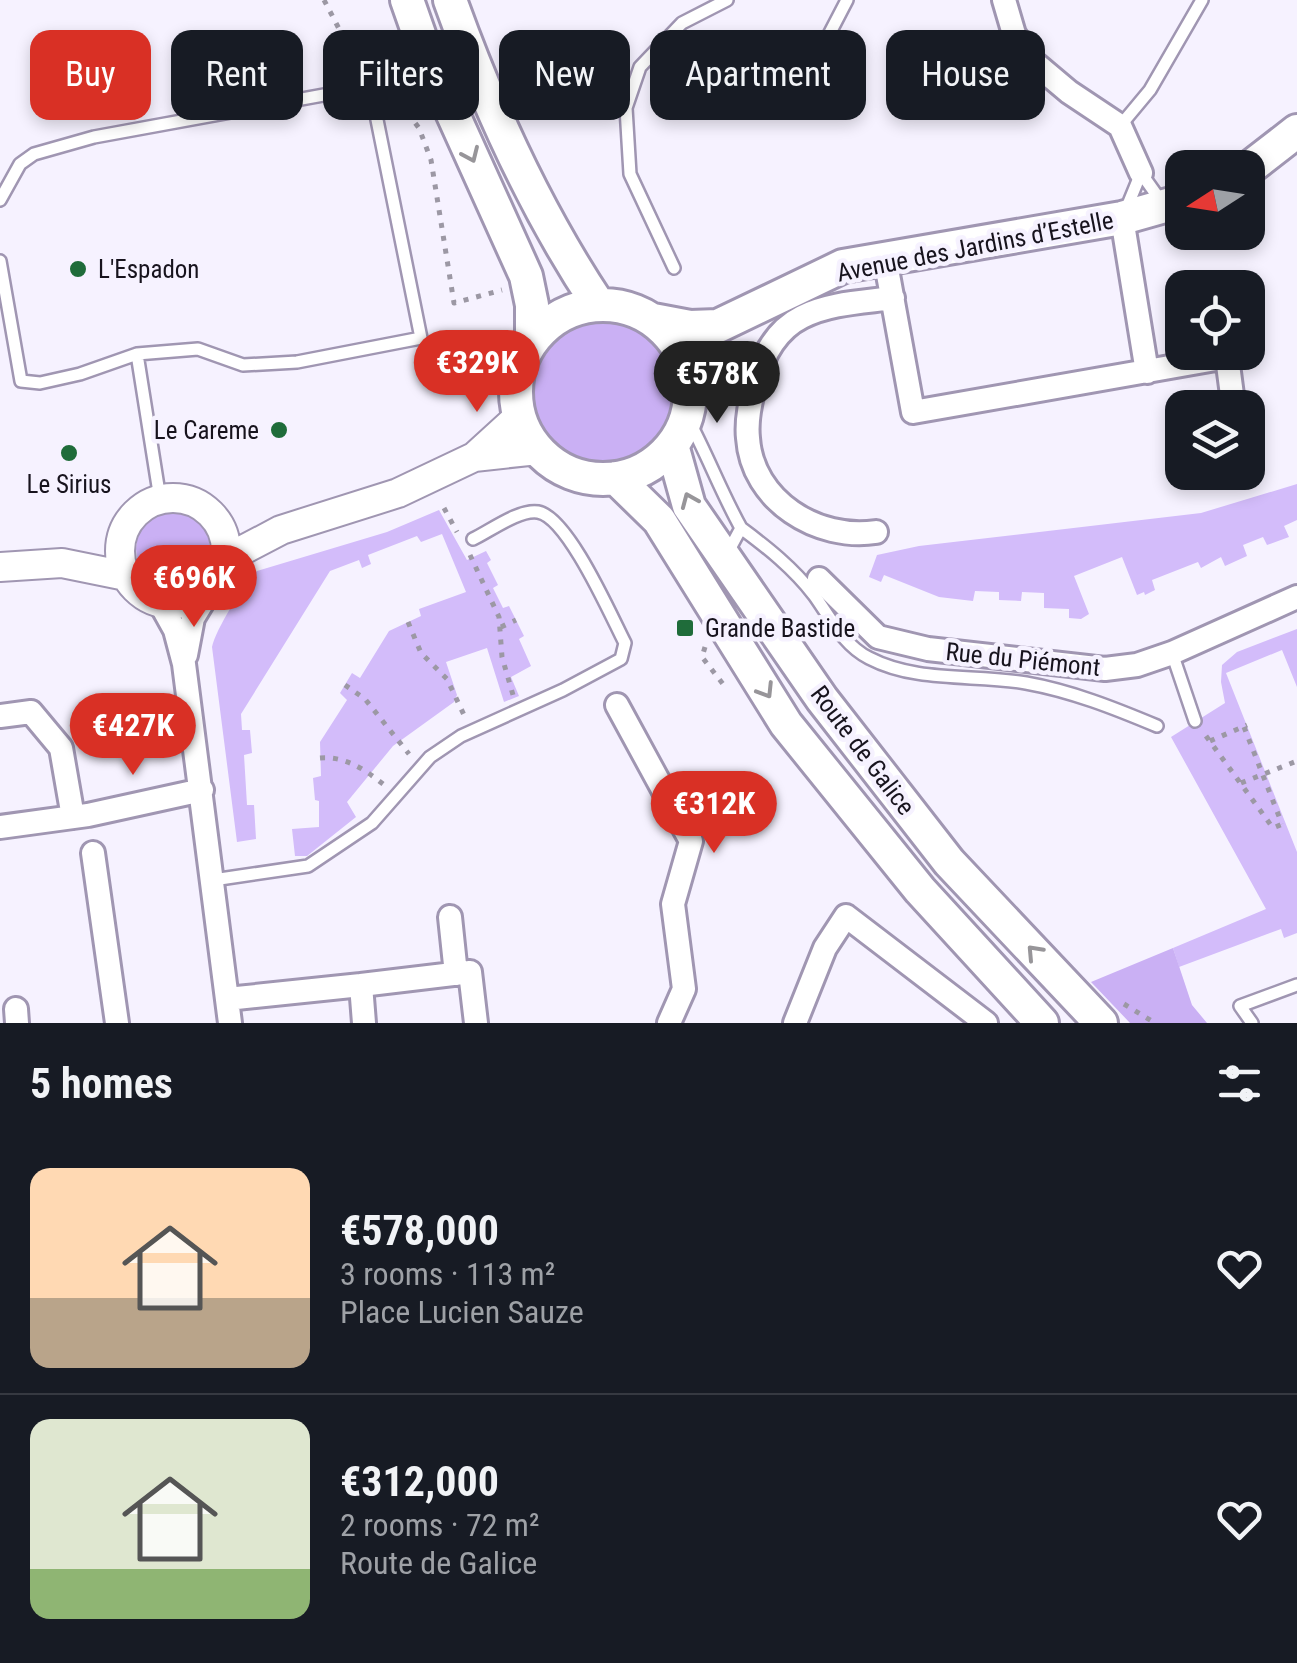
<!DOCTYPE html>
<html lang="en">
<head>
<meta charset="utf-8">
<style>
  body { margin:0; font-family:"Roboto Condensed",sans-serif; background:#242831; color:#f1f3f6; height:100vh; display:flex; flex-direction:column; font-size:38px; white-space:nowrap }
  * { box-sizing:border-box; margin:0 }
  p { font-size:32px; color:#9ea1a6 }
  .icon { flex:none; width:55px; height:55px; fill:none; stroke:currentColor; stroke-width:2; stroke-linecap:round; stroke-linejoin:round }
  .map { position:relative; height:1023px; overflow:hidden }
  .side { display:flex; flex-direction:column; background:#171b24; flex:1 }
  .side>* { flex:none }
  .banner { position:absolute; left:30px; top:30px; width:1238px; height:90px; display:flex; gap:20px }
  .needle { width:65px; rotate:258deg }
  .tools { position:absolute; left:1165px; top:150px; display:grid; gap:20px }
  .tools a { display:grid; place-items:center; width:100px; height:100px; border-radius:20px; background:#171b24; box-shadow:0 5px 15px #0003; font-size:50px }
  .price { position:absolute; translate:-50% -85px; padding:0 22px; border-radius:35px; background:#d93025; color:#fff; font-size:32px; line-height:65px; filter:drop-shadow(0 2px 5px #0008) }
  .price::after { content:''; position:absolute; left:50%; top:60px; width:30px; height:22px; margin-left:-15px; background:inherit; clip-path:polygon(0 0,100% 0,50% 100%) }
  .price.current { background:#222; color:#fff }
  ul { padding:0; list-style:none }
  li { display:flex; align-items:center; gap:30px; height:250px; padding:0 30px }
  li+li { border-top:2px solid #363941 }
  li span { display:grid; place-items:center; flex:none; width:280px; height:200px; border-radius:20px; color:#555 }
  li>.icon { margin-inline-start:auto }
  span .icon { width:120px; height:120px; fill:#fffc; stroke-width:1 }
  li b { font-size:42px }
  h2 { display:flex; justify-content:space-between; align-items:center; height:120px; padding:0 30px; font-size:42px }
  .chip { padding:0 35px; border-radius:20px; background:#171b24; box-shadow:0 5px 15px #0003; font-size:35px; line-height:90px }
  .chip.current { background:#d93025; color:#fff }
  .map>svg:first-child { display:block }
</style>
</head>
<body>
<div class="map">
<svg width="1297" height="1023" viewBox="0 0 1297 1023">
  <rect width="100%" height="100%" fill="#f6f2ff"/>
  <path fill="#d3bcfa" d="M 1297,484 L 1297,520 L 1284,526 L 1289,537 L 1267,545 L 1263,537 L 1243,545 L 1247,556 L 1225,566 L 1221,557 L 1201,568 L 1198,562 L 1152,580 L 1155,590 L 1145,595 L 1144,592 L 1137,595 L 1122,557 L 1074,576 L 1089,614 L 1081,619 L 1069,618 L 1069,609 L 1044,608 L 1044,593 L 1022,592 L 1021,601 L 999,600 L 999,592 L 975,591 L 973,601 L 939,597 L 884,575 L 881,582 L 869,577 L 877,555 L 919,546 L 1201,513 Z
    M 439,510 L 467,560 L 486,551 L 491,560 L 487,563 L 498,585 L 493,588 L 503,608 L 509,606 L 524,636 L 519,639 L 531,666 L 511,677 L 519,696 L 504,702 L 487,648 L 446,662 L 457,695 L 454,702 L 393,746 L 347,802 L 356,817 L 307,856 L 295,856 L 292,829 L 319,827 L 319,801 L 315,800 L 313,778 L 321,776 L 320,742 L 347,700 L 340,693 L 352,673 L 360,678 L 389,631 L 421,616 L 419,609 L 466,592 L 442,534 L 421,542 L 417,536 L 368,555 L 371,564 L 362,568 L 359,560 L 330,571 L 241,714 L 242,730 L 250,730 L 252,753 L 244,755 L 247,805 L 254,805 L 256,839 L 237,842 L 212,647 C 216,629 244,584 257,571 L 387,532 Z
    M 1297,629 L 1297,687 L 1282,650 L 1226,673 L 1297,852 L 1297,933 L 1284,938 L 1281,929 L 1179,967 L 1173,948 L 1266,909 L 1171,737 L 1225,703 L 1221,682 L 1222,665 L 1237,652 Z"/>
  <path fill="#cab0f4" d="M528 391a74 74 0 1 1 148 0a74 74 0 1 1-148 0Z
    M136 549a37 37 0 1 1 74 0a37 37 0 1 1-74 0Z
    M 1173,948 L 1192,1005 L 1207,1023 L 1130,1023 L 1091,982 Z"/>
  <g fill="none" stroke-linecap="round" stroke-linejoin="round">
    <defs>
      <path id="service" d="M 795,100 L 847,0
        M 1120,126 L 1150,90 L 1202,0
        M 0,200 L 20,164 L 34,154 L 94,137 L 340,92 L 374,105 L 421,338 L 297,362 L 243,365 L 198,349 L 137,354 L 80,374 L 40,383 L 21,381 L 0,261
        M 1125,212 L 1141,173 L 1163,204
        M 674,268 L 630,174 L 626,108 L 640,67 L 682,23 L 727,0
        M 137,354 L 160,499
        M 687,417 C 707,454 721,492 741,528 L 727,554
        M 741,528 C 768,548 793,568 814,595 C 830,617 843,645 869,658 C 917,683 974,674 1026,683 C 1071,691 1114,708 1157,726
        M 1172,653 L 1195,721
        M 213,880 L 308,866 L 372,823 L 430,757 L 461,736 L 563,690 L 621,659 L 625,643 C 611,616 568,517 538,512 C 519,509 490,531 473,539
        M 1252,1023 L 1240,1006 L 1297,985"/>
      <path id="minor" d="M 1004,0 L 1014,34 L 1031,60 L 1069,92 L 1120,126 L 1141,173
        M 1122,218 L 1147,372
        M 885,258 L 913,412 L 1227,357 L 1231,352
        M 1227,357 L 1232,395
        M 876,532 C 818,541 752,501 748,438 C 746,420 750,402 755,384 C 762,357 776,330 802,317 C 829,303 864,302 893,298
        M 819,579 L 878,637 L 928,649 L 1105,669 L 1137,665 L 1172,653 L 1297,597
        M 160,603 L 175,630 L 184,664 L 230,1023
        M 186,655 L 193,618 L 210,590
        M 617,705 L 691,841 L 673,904 L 684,989 L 669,1023
        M 0,716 L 31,712 L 61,748 L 73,817
        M 0,827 L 88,815 L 202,790
        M 93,853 L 117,1023
        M 450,917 L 456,974
        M 227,999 L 361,985
        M 16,1009 L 17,1023
        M 364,1023 L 361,985 L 470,972 L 476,1023
        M 795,1023 L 825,948 L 846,916 L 986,1023"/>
      <path id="tertiary" d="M 474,457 L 538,450
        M120 551a53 53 0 1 1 106 0a53 53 0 1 1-106 0Z
        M 226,559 L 281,530 L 398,493 L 474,457 L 519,416
        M 0,567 L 62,563 L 126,576"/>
      <path id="secondary" d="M 407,0 L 427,57 L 526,276 L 532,305 L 532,340
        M 450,0 C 488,106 536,211 598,304
        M 1248,169 L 1297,131
        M516 392a87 87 0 1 1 174 0a87 87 0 1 1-174 0Z
        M 653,320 L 690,327 L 718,326 L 843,266 L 1122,218 L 1182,201
        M 672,445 L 689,506 L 822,699 L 949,862 L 1101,1023
        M 616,478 L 659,520 L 786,724 L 920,890 L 1042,1023"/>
    </defs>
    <use href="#service" stroke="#a096b2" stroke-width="16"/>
    <use href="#minor" stroke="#a096b2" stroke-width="28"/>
    <use href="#tertiary" stroke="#a096b2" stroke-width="32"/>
    <use href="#secondary" stroke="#a096b2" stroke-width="38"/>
    <path stroke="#9c98a4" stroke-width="5" stroke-dasharray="5 8" stroke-linecap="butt" d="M 324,0 L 360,69 L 394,95 L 419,128 L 431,160 L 454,303 L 502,290
      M 444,508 L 457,532
      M 470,555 L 499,617 L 502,657 L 513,695
      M 408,622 L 421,653 L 447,679 L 464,715
      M 501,627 L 516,620
      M 705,647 L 702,657 L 726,688
      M 345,685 L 365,699 L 409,754
      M 1244,727 L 1282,824
      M 1206,736 L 1273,828 L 1285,823
      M 1210,741 L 1247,725
      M 320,758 C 345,756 364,769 383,784
      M 1241,783 L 1297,761
      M 1124,1004 L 1155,1023"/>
    <use href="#service" stroke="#fff" stroke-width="11"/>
    <use href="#minor" stroke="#fff" stroke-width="22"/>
    <use href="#tertiary" stroke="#fff" stroke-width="28"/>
    <use href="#secondary" stroke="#fff" stroke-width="32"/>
  </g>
  <defs><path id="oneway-chevron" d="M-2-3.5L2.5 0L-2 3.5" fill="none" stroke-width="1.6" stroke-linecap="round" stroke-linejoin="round" transform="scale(2.5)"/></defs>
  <g stroke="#979599">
    <use href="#oneway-chevron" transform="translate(471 155) rotate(66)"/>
    <use href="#oneway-chevron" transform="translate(689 500) rotate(-113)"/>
    <use href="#oneway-chevron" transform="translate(766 691) rotate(58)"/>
    <use href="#oneway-chevron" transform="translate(1034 952) rotate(-133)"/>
  </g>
  <g fill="#1f6c3a" stroke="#f6f2ff" stroke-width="4">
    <circle cx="78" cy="269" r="10"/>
    <circle cx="279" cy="430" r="10"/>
    <circle cx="69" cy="453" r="10"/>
    <rect x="675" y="618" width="20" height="20" rx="5"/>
  </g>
  <g text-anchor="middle" stroke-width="9" stroke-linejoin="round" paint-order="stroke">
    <g font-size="25" fill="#17131d" stroke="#f6f2ff">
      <text transform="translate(975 246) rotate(-11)" y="9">Avenue des Jardins d’Estelle</text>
      <text transform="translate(1023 659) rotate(6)" y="9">Rue du Piémont</text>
      <text transform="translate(863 750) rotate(53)" y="9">Route de Galice</text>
    </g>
    <g font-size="25" fill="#17131d" stroke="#f6f2ff" text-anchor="start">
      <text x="98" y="278">L'Espadon</text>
      <text x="259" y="439" text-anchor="end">Le Careme</text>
      <text x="69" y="493" text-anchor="middle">Le Sirius</text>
      <text x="705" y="637">Grande Bastide</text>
    </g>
  </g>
</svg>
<div class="tools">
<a><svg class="needle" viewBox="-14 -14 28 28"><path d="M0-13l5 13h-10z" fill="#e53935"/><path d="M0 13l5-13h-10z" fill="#9ea1a6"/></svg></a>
<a><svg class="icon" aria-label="locate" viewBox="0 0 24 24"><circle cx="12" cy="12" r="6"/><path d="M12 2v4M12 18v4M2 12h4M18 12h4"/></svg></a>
<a><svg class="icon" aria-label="layers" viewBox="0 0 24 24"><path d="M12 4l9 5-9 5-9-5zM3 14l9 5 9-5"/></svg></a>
</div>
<b class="price" style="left:477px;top:415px">€329K</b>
<b class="price current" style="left:717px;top:426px">€578K</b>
<b class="price" style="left:194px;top:630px">€696K</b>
<b class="price" style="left:133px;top:778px">€427K</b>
<b class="price" style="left:714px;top:856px">€312K</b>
<div class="banner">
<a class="chip current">Buy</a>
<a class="chip">Rent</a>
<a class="chip">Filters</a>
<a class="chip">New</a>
<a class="chip">Apartment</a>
<a class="chip">House</a>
</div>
</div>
<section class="side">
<h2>5 homes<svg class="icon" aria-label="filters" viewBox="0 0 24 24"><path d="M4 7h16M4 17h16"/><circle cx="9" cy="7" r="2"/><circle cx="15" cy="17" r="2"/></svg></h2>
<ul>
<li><span style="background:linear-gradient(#ffd9b3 65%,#b9a48a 0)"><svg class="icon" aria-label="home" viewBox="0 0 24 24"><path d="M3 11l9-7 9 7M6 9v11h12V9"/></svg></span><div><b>€578,000</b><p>3 rooms · 113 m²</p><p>Place Lucien Sauze</p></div><svg class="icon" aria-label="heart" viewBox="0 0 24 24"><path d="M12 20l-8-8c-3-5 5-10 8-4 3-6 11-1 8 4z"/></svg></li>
<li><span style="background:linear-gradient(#dfe7d0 75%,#8fb573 0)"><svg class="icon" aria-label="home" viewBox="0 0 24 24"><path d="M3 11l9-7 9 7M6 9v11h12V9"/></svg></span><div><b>€312,000</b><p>2 rooms · 72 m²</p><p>Route de Galice</p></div><svg class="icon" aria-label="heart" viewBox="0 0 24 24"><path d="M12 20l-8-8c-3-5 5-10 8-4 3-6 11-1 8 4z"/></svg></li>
</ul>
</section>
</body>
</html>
